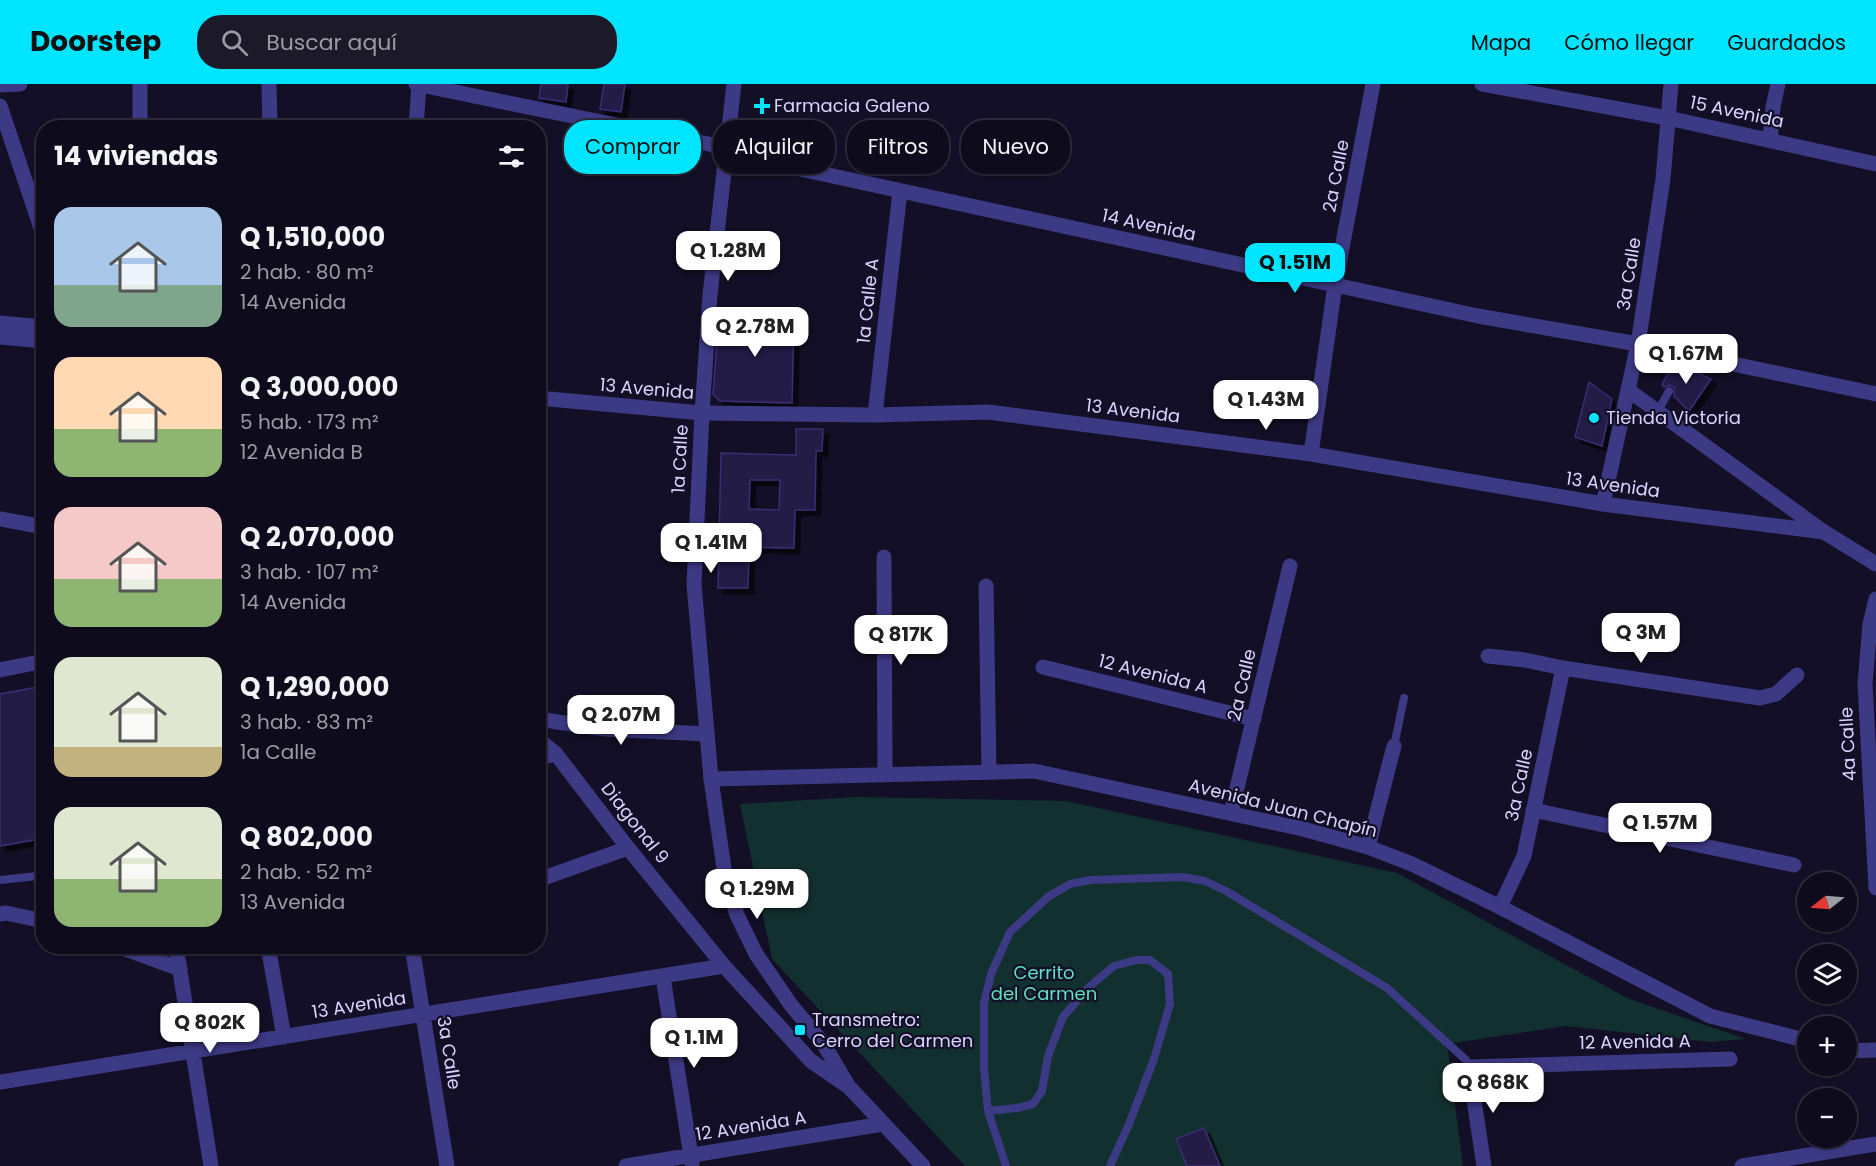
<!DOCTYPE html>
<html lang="es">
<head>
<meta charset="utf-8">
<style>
  body { margin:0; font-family:Poppins,sans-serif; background:#1c1929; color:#f1f3f6; height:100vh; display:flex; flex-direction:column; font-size:22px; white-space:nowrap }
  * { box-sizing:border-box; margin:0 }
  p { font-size:20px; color:#9b9ba3 }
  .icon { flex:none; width:33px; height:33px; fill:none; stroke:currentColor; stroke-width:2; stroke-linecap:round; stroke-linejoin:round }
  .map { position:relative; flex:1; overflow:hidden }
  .side { position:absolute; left:36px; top:36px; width:510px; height:834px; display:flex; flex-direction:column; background:#0e0b1c; border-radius:24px; box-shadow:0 2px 4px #0004,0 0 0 2px #2e2b3b }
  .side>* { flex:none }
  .guide { position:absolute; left:564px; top:36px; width:570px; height:54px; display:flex; gap:12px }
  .needle { width:39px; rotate:253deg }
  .tools { position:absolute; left:1797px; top:788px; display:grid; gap:12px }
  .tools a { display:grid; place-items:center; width:60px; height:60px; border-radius:50%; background:#0e0b1c; box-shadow:0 2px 4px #0004,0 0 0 2px #2e2b3b; font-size:30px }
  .price { position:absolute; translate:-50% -51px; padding:0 14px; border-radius:12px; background:#fff; color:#222; font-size:20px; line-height:39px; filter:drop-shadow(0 2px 3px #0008) }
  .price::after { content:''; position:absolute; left:50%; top:36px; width:18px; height:14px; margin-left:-9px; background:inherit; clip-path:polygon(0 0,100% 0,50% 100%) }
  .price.active { background:#00e5ff; color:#111 }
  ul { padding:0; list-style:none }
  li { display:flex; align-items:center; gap:18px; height:150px; padding:0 18px }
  li span { display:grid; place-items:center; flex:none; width:168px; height:120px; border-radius:18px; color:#555 }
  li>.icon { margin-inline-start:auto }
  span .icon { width:72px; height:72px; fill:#fffc; stroke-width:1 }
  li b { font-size:26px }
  h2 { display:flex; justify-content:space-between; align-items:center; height:72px; padding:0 18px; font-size:26px }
  .pill { padding:0 21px; border-radius:24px; background:#0e0b1c; box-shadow:0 2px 4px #0004,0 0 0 2px #2e2b3b; font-size:21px; line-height:54px }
  .pill.active { background:#00e5ff; color:#111 }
  header { display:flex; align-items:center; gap:36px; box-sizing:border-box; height:84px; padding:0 30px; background:#00e5ff; color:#111 }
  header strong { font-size:28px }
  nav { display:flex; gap:33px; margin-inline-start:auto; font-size:21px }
  .search { width:420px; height:54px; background:#1c1929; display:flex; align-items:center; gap:15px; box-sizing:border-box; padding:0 21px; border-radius:24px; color:#9b9ba3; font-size:22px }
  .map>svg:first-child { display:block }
</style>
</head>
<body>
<header>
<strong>Doorstep</strong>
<div class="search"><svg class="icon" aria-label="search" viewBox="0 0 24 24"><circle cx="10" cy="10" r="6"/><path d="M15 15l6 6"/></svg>Buscar aquí</div>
<nav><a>Mapa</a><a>Cómo llegar</a><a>Guardados</a></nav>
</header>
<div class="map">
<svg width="1876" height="1082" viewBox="0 0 1876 1082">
  <defs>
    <filter id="shadow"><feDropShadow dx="5.5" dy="5.5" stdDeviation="0" flood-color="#0009"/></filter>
  </defs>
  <rect width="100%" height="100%" fill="#130f26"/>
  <path fill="#12302f" d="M 857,713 L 1066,717 L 1397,789 L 1629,915 L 1746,955 L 1710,958 L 1566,942 L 1447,960 L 1463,1082 L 965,1082 L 772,875 L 740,720 Z"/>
  <path fill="#241b47" stroke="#3b2d73" stroke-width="1.5" fill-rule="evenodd" filter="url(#shadow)" d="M 541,0 L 568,0 L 566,18 L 539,14 Z
    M 604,0 L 625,0 L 621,28 L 600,25 Z
    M 719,229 L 794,231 L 792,319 L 720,317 L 713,310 Z
    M 1675,278 L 1680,288 L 1685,288 L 1689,285 L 1711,295 L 1689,327 L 1674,312 L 1674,303 L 1669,301 L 1664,303 L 1662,300 Z
    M 1589,298 L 1612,315 L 1602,362 L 1575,353 Z
    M 796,345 L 823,345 L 822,367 L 816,367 L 815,426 L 795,426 L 794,464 L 749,463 L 748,504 L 718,504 L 721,369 L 796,371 ZM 750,396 L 780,396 L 779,426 L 749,425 Z
    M 44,602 L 44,754 L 0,762 L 0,610 Z
    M 1204,1044 L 1220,1082 L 1187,1082 L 1176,1055 Z"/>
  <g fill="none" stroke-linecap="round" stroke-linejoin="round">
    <path stroke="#3d3a85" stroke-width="8" d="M 1683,282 L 1687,271
      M 1658,327 L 1669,307
      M 1394,662 L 1404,614
      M 0,796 L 37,792 L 42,795 L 44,802
      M 988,1027 L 1017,1024 L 1033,1020 L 1042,1007 L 1048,972 L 1063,933 L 1090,902 L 1114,882 L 1136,876 L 1150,876 L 1168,890 L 1170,920 L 1154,975 L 1129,1040 L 1110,1082
      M 1006,1082 L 988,1027 L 984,984 L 984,919 L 991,890 L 1010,848 L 1048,813 L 1070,800 L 1091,796 L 1183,793 L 1205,797 L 1226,807 L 1387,904 L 1466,976 L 1469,983"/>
    <path stroke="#3d3a85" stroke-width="15" d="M 140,0 L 140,44
      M 269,0 L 270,44
      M 1770,55 L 1773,23 L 1778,0
      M 0,239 L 44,243
      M 1628,306 L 1824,448 L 1876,480
      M 702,329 L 875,331 L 988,328 L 1311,370 L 1603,420 L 1824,448
      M 875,331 L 900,107
      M 1311,370 L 1335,201 L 1373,0
      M 1603,420 L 1638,260 L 1663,95 L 1671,0
      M 0,435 L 44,443
      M 884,473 L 885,690
      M 986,502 L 989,688
      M 1488,572 L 1525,576 L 1563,584 L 1760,614 L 1776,610 L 1797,591
      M 1043,583 L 1254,635
      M 0,586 L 44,577
      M 538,635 L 604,645 L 707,650
      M 538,674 L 556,670
      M 711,695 L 1034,687 L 1303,745 L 1368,763 L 1412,780 L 1500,823 L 1710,932 L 1808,957
      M 1533,726 L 1794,781
      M 1231,729 L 1290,482
      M 1368,763 L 1394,662
      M 538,796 L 628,764
      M 1500,823 L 1524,772 L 1563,584
      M 0,830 L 6,829 L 44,837
      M 117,862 L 180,885
      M 176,862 L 211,1082
      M 268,862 L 284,953
      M 412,862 L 447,1082
      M 663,893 L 692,1079
      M 1846,967 L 1876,966
      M 0,998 L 724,882
      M 626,1082 L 883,1040
      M 1484,1082 L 1469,983 L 1730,975"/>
    <path stroke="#3d3a85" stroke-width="15" d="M 416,0 L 728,64 L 745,73 L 1478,232 L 1638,260 L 1876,310
      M 734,0 L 710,211 L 702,329 L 694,500 L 711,695 L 725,791 L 737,831 L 756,870 L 791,921 L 823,959 L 849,1003
      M 1482,0 L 1668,34 L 1876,80
      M 0,1 L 20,0
      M 0,22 L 44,153
      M 416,44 L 419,0
      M 0,253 L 44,257
      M 538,314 L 702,329
      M 1876,515 L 1870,540 L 1865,600 L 1876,804
      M 538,655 L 556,670 L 628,764 L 724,882 L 811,977 L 849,1003 L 923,1082
      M 1742,1082 L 1876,1060"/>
  </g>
  <g fill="#00e5ff" stroke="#130f26" stroke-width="2">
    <path d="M759 13h6v6h6v6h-6v6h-6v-6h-6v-6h6z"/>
    <circle cx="1594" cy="334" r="6"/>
    <rect x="794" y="940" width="12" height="12" rx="3"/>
  </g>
  <g text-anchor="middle" stroke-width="4.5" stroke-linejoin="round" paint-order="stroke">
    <g font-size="18" fill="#d9d4ff" stroke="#130f26" text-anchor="start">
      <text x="774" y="28">Farmacia Galeno</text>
      <text x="1606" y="340">Tienda Victoria</text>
      <text x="812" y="942">Transmetro:<tspan x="812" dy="21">Cerro del Carmen</tspan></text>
    </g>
    <g font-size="18" fill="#d9d4ff" stroke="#130f26">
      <text transform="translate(1737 28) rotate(12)" y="6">15 Avenida</text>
      <text transform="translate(1336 92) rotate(-79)" y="6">2a Calle</text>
      <text transform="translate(1149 141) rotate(12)" y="6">14 Avenida</text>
      <text transform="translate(1629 190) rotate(-81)" y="6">3a Calle</text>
      <text transform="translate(868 217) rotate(-84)" y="6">1a Calle A</text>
      <text transform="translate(647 305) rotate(5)" y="6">13 Avenida</text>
      <text transform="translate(1133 327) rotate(7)" y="6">13 Avenida</text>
      <text transform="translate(680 375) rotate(-87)" y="6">1a Calle</text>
      <text transform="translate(1613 401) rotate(8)" y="6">13 Avenida</text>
      <text transform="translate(1153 590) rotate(14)" y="6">12 Avenida A</text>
      <text transform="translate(1242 601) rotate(-77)" y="6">2a Calle</text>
      <text transform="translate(1848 660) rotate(-93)" y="6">4a Calle</text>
      <text transform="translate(1519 701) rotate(-78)" y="6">3a Calle</text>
      <text transform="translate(1283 724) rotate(14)" y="6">Avenida Juan Chapín</text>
      <text transform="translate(635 739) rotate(52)" y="6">Diagonal 9</text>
      <text transform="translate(359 921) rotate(-9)" y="6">13 Avenida</text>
      <text transform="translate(1635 958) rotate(-1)" y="6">12 Avenida A</text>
      <text transform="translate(449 969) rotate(81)" y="6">3a Calle</text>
      <text transform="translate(751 1042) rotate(-9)" y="6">12 Avenida A</text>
    </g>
    <g font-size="18" fill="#5fe0c0" stroke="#130f26">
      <text x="1044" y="895">Cerrito<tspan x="1044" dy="21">del Carmen</tspan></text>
    </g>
  </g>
</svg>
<div class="tools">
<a><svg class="needle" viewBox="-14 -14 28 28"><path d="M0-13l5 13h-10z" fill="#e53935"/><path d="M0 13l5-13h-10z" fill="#9b9ba3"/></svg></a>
<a><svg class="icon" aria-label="layers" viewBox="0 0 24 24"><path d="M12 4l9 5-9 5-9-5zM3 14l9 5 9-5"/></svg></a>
<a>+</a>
<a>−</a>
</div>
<b class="price" style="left:728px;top:198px">Q 1.28M</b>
<b class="price active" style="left:1295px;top:210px">Q 1.51M</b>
<b class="price" style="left:755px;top:274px">Q 2.78M</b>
<b class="price" style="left:1686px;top:301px">Q 1.67M</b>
<b class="price" style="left:1266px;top:347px">Q 1.43M</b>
<b class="price" style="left:711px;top:490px">Q 1.41M</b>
<b class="price" style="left:1641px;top:580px">Q 3M</b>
<b class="price" style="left:901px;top:582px">Q 817K</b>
<b class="price" style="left:621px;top:662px">Q 2.07M</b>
<b class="price" style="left:1660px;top:770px">Q 1.57M</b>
<b class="price" style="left:757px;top:836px">Q 1.29M</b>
<b class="price" style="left:210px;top:970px">Q 802K</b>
<b class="price" style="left:694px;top:985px">Q 1.1M</b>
<b class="price" style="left:1493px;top:1030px">Q 868K</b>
<div class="guide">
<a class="pill active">Comprar</a>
<a class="pill">Alquilar</a>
<a class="pill">Filtros</a>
<a class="pill">Nuevo</a>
</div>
<section class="side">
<h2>14 viviendas<svg class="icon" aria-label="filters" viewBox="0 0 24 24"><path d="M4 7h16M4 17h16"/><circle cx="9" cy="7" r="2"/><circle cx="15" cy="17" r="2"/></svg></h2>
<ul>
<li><span style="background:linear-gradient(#a9c7e8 65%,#7fa58c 0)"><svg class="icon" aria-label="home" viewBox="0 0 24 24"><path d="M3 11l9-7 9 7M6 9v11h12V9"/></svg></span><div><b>Q 1,510,000</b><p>2 hab. · 80 m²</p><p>14 Avenida</p></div></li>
<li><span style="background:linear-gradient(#ffd9b3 60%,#8fb573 0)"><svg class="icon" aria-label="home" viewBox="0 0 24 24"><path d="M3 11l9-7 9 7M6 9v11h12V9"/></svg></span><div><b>Q 3,000,000</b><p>5 hab. · 173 m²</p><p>12 Avenida B</p></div></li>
<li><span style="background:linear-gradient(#f6c9c9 60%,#8fb573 0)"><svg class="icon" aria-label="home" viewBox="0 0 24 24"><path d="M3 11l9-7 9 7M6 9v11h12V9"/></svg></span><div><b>Q 2,070,000</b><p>3 hab. · 107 m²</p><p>14 Avenida</p></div></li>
<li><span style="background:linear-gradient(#dfe7d0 75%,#c2b280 0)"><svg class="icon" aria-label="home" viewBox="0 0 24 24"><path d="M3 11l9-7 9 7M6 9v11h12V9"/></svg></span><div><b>Q 1,290,000</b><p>3 hab. · 83 m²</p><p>1a Calle</p></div></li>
<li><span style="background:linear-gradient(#dfe7d0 60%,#8fb573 0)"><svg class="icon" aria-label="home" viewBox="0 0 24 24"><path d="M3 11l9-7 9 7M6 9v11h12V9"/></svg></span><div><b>Q 802,000</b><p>2 hab. · 52 m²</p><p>13 Avenida</p></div></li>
</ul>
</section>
</div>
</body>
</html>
